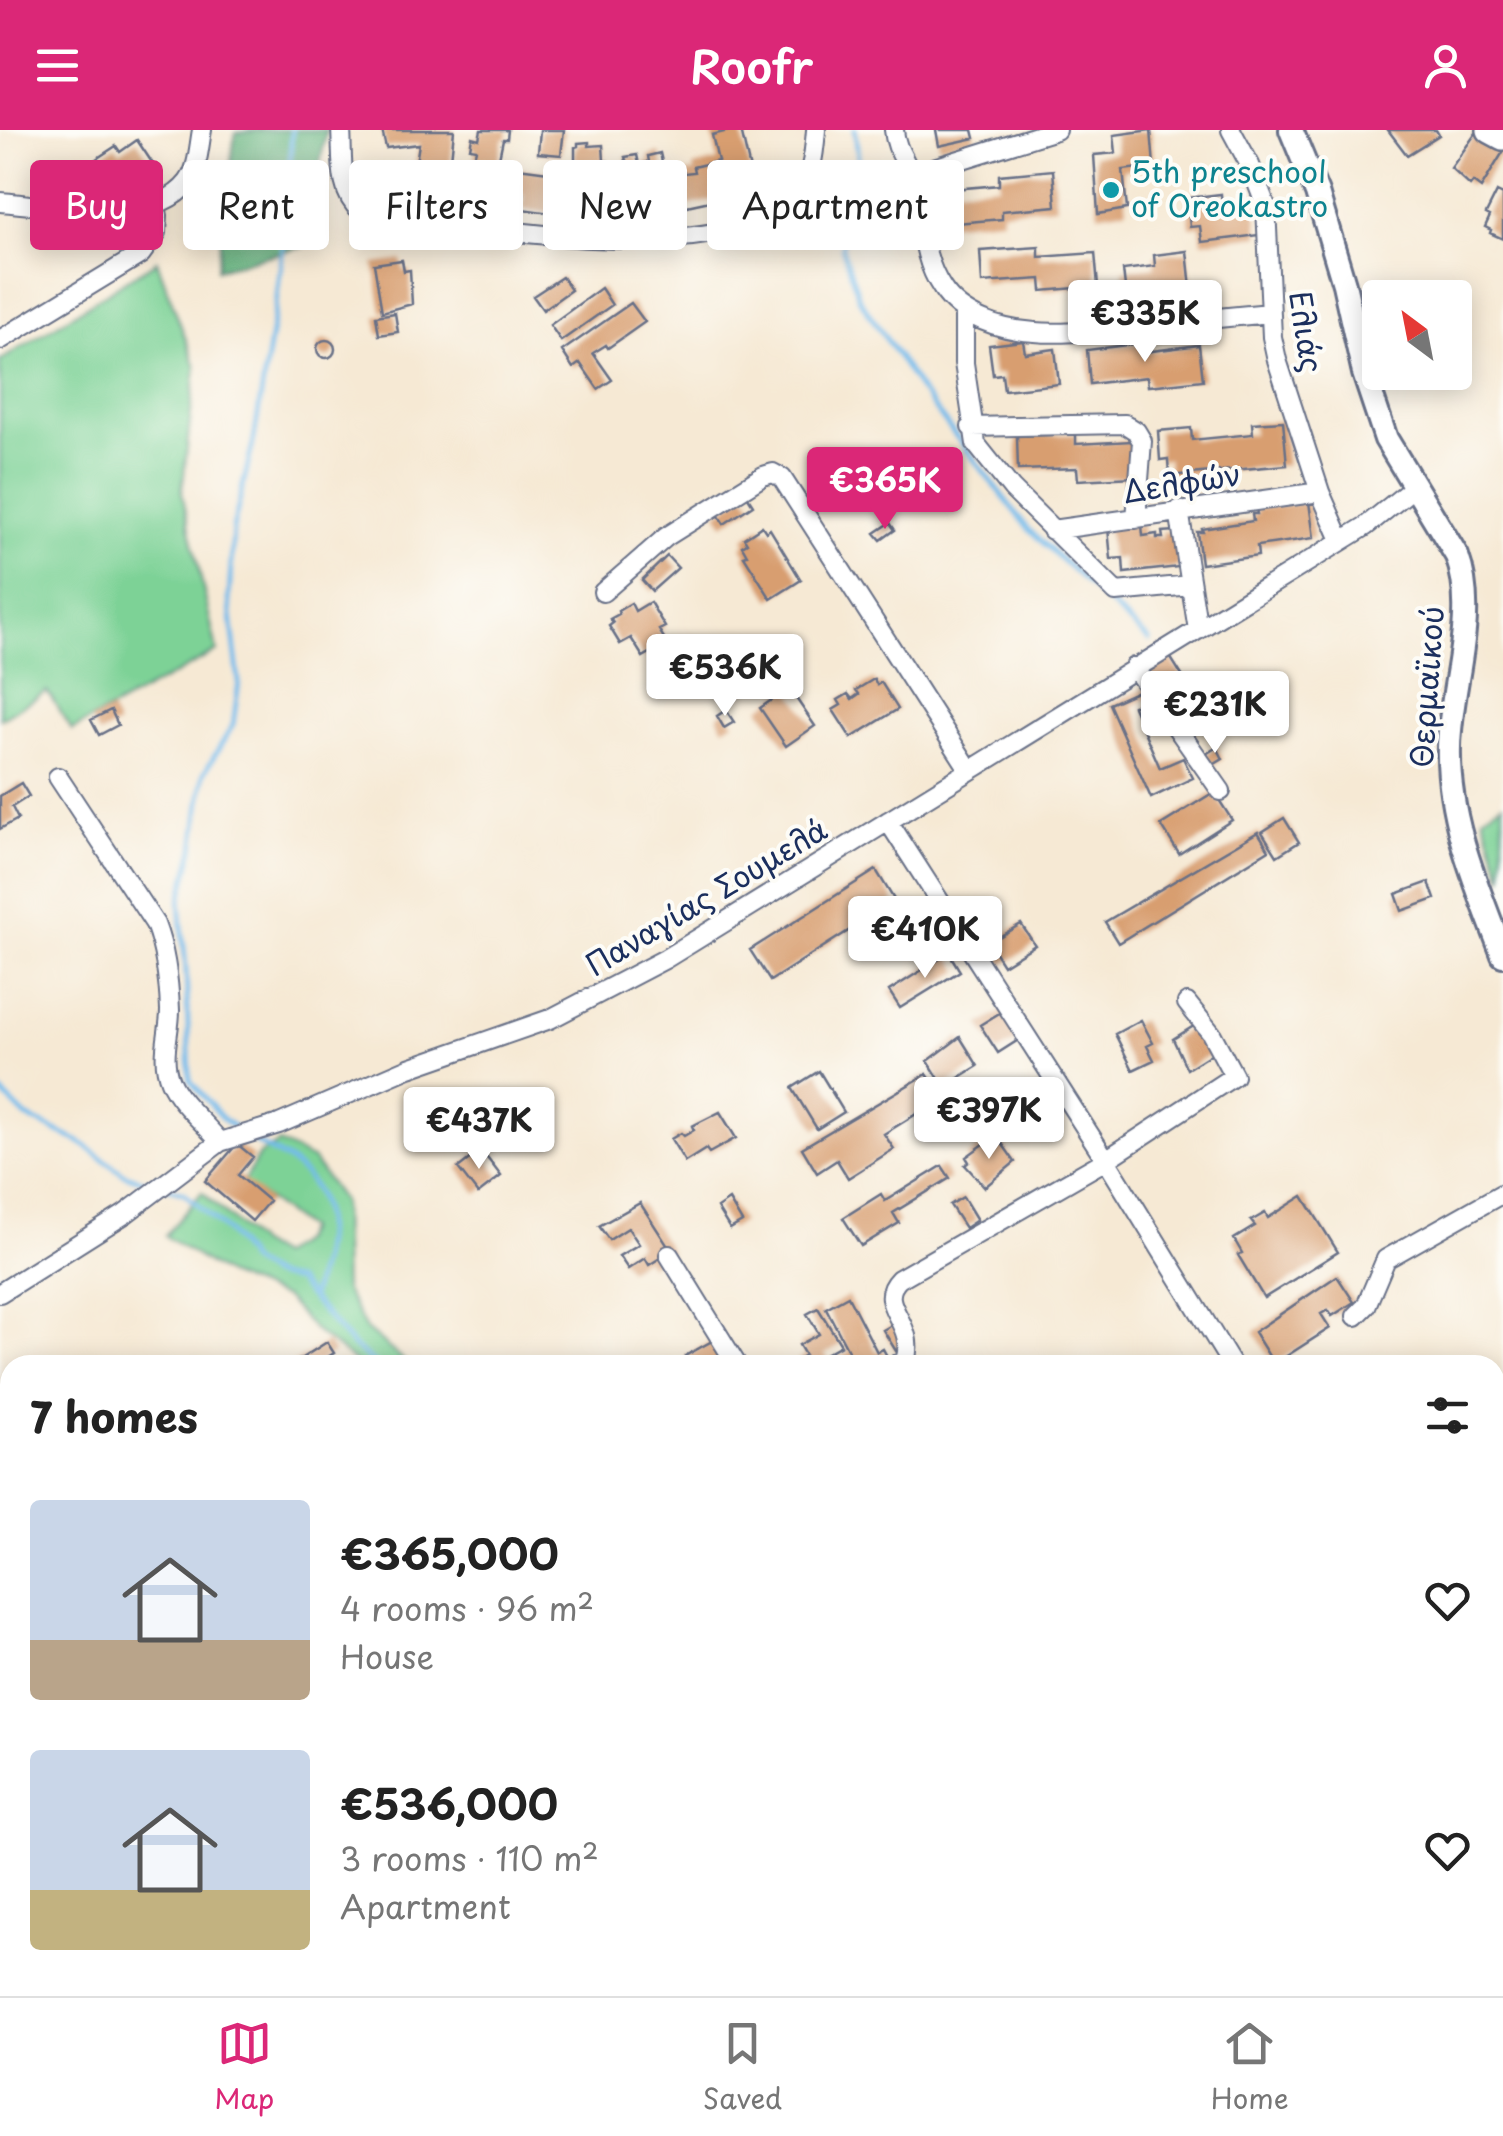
<!DOCTYPE html>
<html lang="en">
<head>
<meta charset="utf-8">
<style>
  body { margin:0; font-family:"Playpen Sans",sans-serif; background:#f6f6f6; color:#222; height:100vh; display:flex; flex-direction:column; font-size:38px; white-space:nowrap }
  * { box-sizing:border-box; margin:0 }
  p { font-size:32px; color:#767676 }
  .icon { flex:none; width:55px; height:55px; fill:none; stroke:currentColor; stroke-width:2; stroke-linecap:round; stroke-linejoin:round }
  .map { position:relative; flex:1; overflow:hidden }
  .details { position:absolute; left:0px; top:1225px; width:1505px; height:642px; display:flex; flex-direction:column; background:#fff; border-radius:30px 30px 0 0; box-shadow:0 5px 25px #0003 }
  .details>* { flex:none }
  .guide { position:absolute; left:30px; top:30px; width:1000px; height:90px; display:flex; gap:20px }
  .needle { width:65px; rotate:328deg }
  .controls { position:absolute; left:1362px; top:150px; display:grid; gap:20px }
  .controls a { display:grid; place-items:center; width:110px; height:110px; border-radius:10px; background:#fff; box-shadow:0 5px 25px #0003; font-size:50px }
  .price { position:absolute; translate:-50% -85px; padding:0 22px; border-radius:10px; background:#fff; color:#222; font-size:32px; line-height:65px; filter:drop-shadow(0 2px 5px #0008) }
  .price::after { content:''; position:absolute; left:50%; top:60px; width:30px; height:22px; margin-left:-15px; background:inherit; clip-path:polygon(0 0,100% 0,50% 100%) }
  .price.selected { background:#db2777; color:#fff }
  ul { padding:0; list-style:none }
  li { display:flex; align-items:center; gap:30px; height:250px; padding:0 30px }
  li span { display:grid; place-items:center; flex:none; width:280px; height:200px; border-radius:10px; color:#555 }
  li>.icon { margin-inline-start:auto }
  span .icon { width:120px; height:120px; fill:#fffc; stroke-width:1 }
  li b { font-size:42px }
  h2 { display:flex; justify-content:space-between; align-items:center; height:120px; padding:0 30px; font-size:42px }
  .tag { padding:0 35px; border-radius:10px; background:#fff; box-shadow:0 5px 25px #0003; font-size:35px; line-height:90px }
  .tag.selected { background:#db2777; color:#fff }
  header { display:flex; justify-content:space-between; align-items:center; height:130px; padding:0 30px; background:#db2777; color:#fff; font-size:45px; font-weight:600 }
  .menu { display:flex; justify-content:space-around; align-items:center; height:140px; border-top:2px solid #e0e0e0; background:#fff; font-size:28px; color:#767676 }
  .menu a { display:grid; justify-items:center; gap:5px }
  .menu .selected { color:#db2777 }
  .map>svg:first-child { display:block }
</style>
</head>
<body>
<header><svg class="icon" aria-label="menu" viewBox="0 0 24 24"><path d="M4 6h16M4 12h16M4 18h16"/></svg>Roofr<svg class="icon" aria-label="person" viewBox="0 0 24 24"><circle cx="12" cy="8" r="4"/><path d="M4 21q1-7 8-7t8 7"/></svg></header>
<div class="map">
<svg width="1503" height="1866" viewBox="0 0 1503 1866">
  <rect width="100%" height="100%" fill="#fdfcf7"/>
  <filter id="ink" filterUnits="userSpaceOnUse"><feTurbulence type="fractalNoise" baseFrequency=".01" numOctaves="2"/><feDisplacementMap in="SourceGraphic" scale="20" xChannelSelector="R" yChannelSelector="G"/><feConvolveMatrix kernelMatrix="1 2 1 2 8 2 1 2 1" color-interpolation-filters="sRGB"/></filter>
  <filter id="wash" filterUnits="userSpaceOnUse"><feTurbulence type="fractalNoise" baseFrequency=".0048" numOctaves="4" result="noise"/><feDisplacementMap in="SourceGraphic" scale="40" xChannelSelector="R" yChannelSelector="G"/><feGaussianBlur stdDeviation="2.25" result="paint"/><feColorMatrix in="noise" values="0 0 0 0 0 0 0 0 0 0 0 0 0 0 0 0 0 1.4 0 .05"/><feComposite in="paint" operator="in"/></filter>
  <g filter="url(#wash)">
    <rect width="100%" height="100%" fill="#f6e9d4"/>
    <path fill="#7dd296" stroke="#4c807a" stroke-width="2.5" d="M 157,131 L 196,237 L 182,363 L 217,521 L 72,600 L 47,561 L 0,589 L 0,231 Z
      M 1503,673 L 1503,748 L 1483,686 Z
      M 279,1013 L 313,1030 L 342,1071 L 344,1159 L 366,1199 L 409,1235 L 359,1235 L 314,1200 L 285,1168 L 226,1145 L 165,1106 L 202,1062 L 257,1113 L 279,1126 L 301,1110 L 307,1099 L 243,1052 L 259,1025 Z"/>
    <path fill="#66b47f" stroke="#40726e" stroke-width="2.5" d="M 263,0 L 327,0 L 302,117 L 217,139 L 235,3 Z"/>
    <g fill="none" stroke-linecap="round" stroke-linejoin="round">
      <path stroke="#73bbeb" stroke-width="5" d="M 855,0 L 859,36 L 842,117 L 859,168 L 920,260 L 1029,400 L 1149,510
        M 0,961 L 26,987 L 80,1012 L 125,1045 L 154,1054
        M 238,1000 L 222,988 L 190,950 L 186,838 L 180,773 L 194,718 L 204,643 L 233,595 L 239,552 L 229,469 L 233,398 L 254,309 L 277,166 L 285,100 L 292,0
        M 251,1009 C 266,1020 286,1027 299,1039 C 338,1075 324,1123 311,1167
        M 169,1058 L 184,1063 L 229,1103 L 251,1133 L 273,1146 L 296,1151 L 352,1215 L 376,1235
        M 619,1858 L 620,1866"/>
    </g>
    <g id="blocks">
      <path fill="#d89e6f" d="M 382,0 L 454,0 L 449,50 L 438,49 L 437,51 L 414,45 L 419,14 L 386,18 Z
        M 481,0 L 508,0 L 507,9 L 503,9 L 498,33 L 474,28 L 476,19 L 470,18 L 472,7 L 479,9 Z
        M 540,0 L 564,0 L 561,25 L 538,23 Z
        M 732,0 L 741,0 L 756,66 L 720,74 L 719,69 L 673,79 L 670,67 L 622,77 L 615,45 L 621,44 L 619,34 L 627,33 L 625,27 L 637,25 L 639,34 L 649,32 L 648,26 L 660,23 L 665,45 L 694,42 L 693,37 L 718,31 L 712,5 Z
        M 936,0 L 973,0 L 975,8 L 939,16 Z
        M 1151,0 L 1154,36 L 1123,40 L 1127,79 L 1098,84 L 1094,25 L 1116,23 L 1114,5 Z
        M 1388,0 L 1436,0 L 1439,5 L 1407,25 Z
        M 1476,3 L 1503,22 L 1481,58 L 1473,52 L 1470,56 L 1451,38 Z
        M 137,10 L 153,34 L 117,59 L 96,29 L 116,16 L 120,22 Z
        M 589,12 L 589,16 L 603,15 L 604,31 L 608,31 L 610,82 L 574,84 L 568,33 L 575,32 L 575,17 L 578,16 L 578,13 Z
        M 518,38 L 556,43 L 550,83 L 522,79 L 524,64 L 514,63 Z
        M 1053,40 L 1056,76 L 1002,81 L 1002,89 L 945,94 L 942,60 L 999,55 L 999,45 Z
        M 1497,62 L 1503,65 L 1503,109 L 1490,103 L 1491,100 L 1485,97 L 1490,86 L 1486,84 Z
        M 1221,64 L 1222,76 L 1256,72 L 1259,105 L 1202,112 L 1200,96 L 1190,97 L 1187,68 Z
        M 1039,117 L 1039,127 L 1095,123 L 1098,156 L 1042,161 L 1041,149 L 982,153 L 980,121 Z
        M 1187,121 L 1192,167 L 1127,175 L 1123,140 L 1155,136 L 1154,125 Z
        M 402,130 L 404,141 L 410,140 L 412,174 L 382,182 L 374,134 Z
        M 562,147 L 571,160 L 543,180 L 533,166 Z
        M 601,158 L 612,175 L 561,211 L 550,195 Z
        M 631,173 L 645,192 L 608,218 L 606,215 L 593,223 L 612,250 L 598,259 L 580,233 L 573,238 L 562,221 Z
        M 395,183 L 398,202 L 379,205 L 376,186 Z
        M317 219a9 9 0 1 1 18 0a9 9 0 1 1-18 0Z
        M 1023,211 L 1025,223 L 1055,219 L 1059,254 L 1004,260 L 1002,244 L 993,245 L 989,215 Z
        M 1143,213 L 1144,222 L 1199,215 L 1203,250 L 1148,256 L 1147,247 L 1090,254 L 1087,220 Z
        M 1283,291 L 1287,335 L 1169,346 L 1168,329 L 1160,330 L 1158,301 L 1191,298 L 1192,310 L 1253,304 L 1252,293 Z
        M 1076,304 L 1076,314 L 1132,311 L 1134,347 L 1078,350 L 1077,338 L 1018,340 L 1017,306 Z
        M 746,364 L 753,375 L 724,394 L 717,383 Z
        M 1309,372 L 1314,408 L 1257,416 L 1258,426 L 1201,434 L 1197,402 L 1203,402 L 1202,399 L 1253,391 L 1252,384 L 1257,384 L 1256,379 Z
        M 890,393 L 895,400 L 881,410 L 875,403 Z
        M 1142,395 L 1143,406 L 1157,404 L 1157,408 L 1163,408 L 1162,402 L 1176,401 L 1179,437 L 1124,443 L 1123,428 L 1111,429 L 1108,398 Z
        M 762,396 L 766,402 L 770,399 L 801,450 L 771,469 L 744,426 L 747,425 L 742,416 L 747,413 L 744,408 Z
        M 667,426 L 678,438 L 652,461 L 642,450 Z
        M 650,472 L 665,497 L 659,500 L 667,513 L 643,527 L 631,508 L 620,514 L 609,496 L 613,493 L 610,489 L 619,484 L 618,481 L 631,473 L 635,481 Z
        M 1169,525 L 1200,574 L 1183,584 L 1171,565 L 1165,569 L 1147,539 Z
        M 874,549 L 877,555 L 881,552 L 898,579 L 851,608 L 833,580 L 841,575 L 838,570 L 848,564 L 852,569 L 859,564 L 856,560 Z
        M 789,558 L 815,596 L 786,616 L 760,578 Z
        M 1145,558 L 1149,568 L 1133,576 L 1160,638 L 1183,628 L 1193,648 L 1151,668 L 1109,574 Z
        M 111,580 L 118,595 L 99,605 L 91,590 Z
        M 726,580 L 734,592 L 724,598 L 717,586 Z
        M 1217,617 L 1223,629 L 1213,635 L 1206,624 Z
        M 21,653 L 29,666 L 12,677 L 18,689 L 0,699 L 0,666 Z
        M 1214,662 L 1232,690 L 1179,724 L 1161,695 Z
        M 1284,688 L 1299,712 L 1277,726 L 1262,702 Z
        M 1258,702 L 1269,720 L 1118,813 L 1105,792 Z
        M 876,740 L 895,771 L 770,851 L 750,820 Z
        M 1429,752 L 1435,769 L 1402,781 L 1396,764 Z
        M 1021,794 L 1035,815 L 1003,835 L 989,813 Z
        M 949,823 L 960,841 L 900,878 L 889,861 Z
        M 1006,879 L 1023,907 L 998,923 L 980,895 Z
        M 1141,890 L 1153,913 L 1147,916 L 1154,930 L 1133,940 L 1115,904 Z
        M 1197,894 L 1214,922 L 1187,939 L 1173,909 Z
        M 960,907 L 978,936 L 944,957 L 928,931 Z
        M 819,941 L 844,982 L 817,999 L 792,958 Z
        M 927,944 L 942,968 L 884,1004 L 894,1019 L 848,1048 L 837,1030 L 817,1043 L 802,1018 Z
        M 720,982 L 736,1008 L 709,1023 L 706,1019 L 685,1032 L 671,1009 L 681,1003 L 684,1006 L 694,1000 L 692,996 Z
        M 988,1011 L 992,1018 L 1001,1012 L 1015,1032 L 985,1057 L 965,1035 L 969,1032 L 966,1027 Z
        M 237,1014 L 253,1027 L 238,1045 L 269,1071 L 252,1091 L 205,1051 Z
        M 481,1020 L 501,1046 L 478,1064 L 458,1038 Z
        M 942,1036 L 950,1048 L 893,1083 L 899,1093 L 861,1116 L 843,1088 L 881,1064 L 885,1071 Z
        M 1303,1066 L 1338,1122 L 1264,1168 L 1238,1125 L 1242,1123 L 1234,1109 L 1255,1096 L 1251,1091 L 1265,1083 L 1268,1088 Z
        M 963,1067 L 977,1090 L 965,1098 L 950,1075 Z
        M 729,1070 L 742,1092 L 730,1099 L 717,1078 Z
        M 640,1073 L 671,1121 L 649,1135 L 645,1128 L 628,1139 L 619,1126 L 639,1114 L 628,1098 L 609,1110 L 599,1096 Z
        M 1337,1146 L 1354,1172 L 1332,1186 L 1328,1180 L 1321,1184 L 1330,1198 L 1274,1234 L 1254,1202 Z
        M 848,1166 L 877,1222 L 883,1219 L 890,1232 L 884,1235 L 840,1235 L 837,1229 L 849,1222 L 826,1178 Z
        M 818,1178 L 841,1215 L 825,1224 L 832,1235 L 800,1235 L 797,1230 L 805,1225 L 799,1215 L 819,1204 L 807,1184 Z
        M 892,1195 L 905,1216 L 896,1221 L 883,1200 Z
        M 714,1210 L 728,1235 L 690,1235 L 685,1226 Z
        M 327,1212 L 334,1223 L 315,1235 L 291,1235 Z
        M 1495,1681 L 1503,1693 L 1503,1707 L 1495,1712 Z
        M 236,1858 L 247,1858 L 251,1866 L 220,1866 Z
        M 409,1858 L 439,1858 L 426,1866 L 415,1866 Z
        M 667,1858 L 743,1858 L 730,1866 L 692,1866 L 687,1858 L 673,1866 Z
        M 770,1858 L 791,1858 L 794,1863 L 789,1866 L 756,1866 Z
        M 945,1858 L 991,1858 L 996,1866 L 951,1866 Z
        M 1056,1858 L 1106,1858 L 1094,1866 L 1061,1866 Z
        M 1358,1858 L 1417,1858 L 1422,1866 L 1345,1866 Z"/>
    </g>
  </g>
  <g filter="url(#ink)">
    <use href="#blocks" fill-opacity="0" stroke="#687087" stroke-width="2.5"/>
    <g fill="none" stroke-linecap="round" stroke-linejoin="round">
      <defs>
        <path id="service" d="M 919,1858 L 924,1866"/>
        <path id="minor" d="M 341,0 C 343,26 338,62 360,80 C 459,94 714,143 792,70 C 812,52 814,25 816,0
          M 894,0 C 896,22 907,30 912,49 C 923,86 920,125 942,158 C 961,188 1001,200 1035,202 C 1067,205 1102,199 1134,196 C 1179,192 1225,187 1270,183
          M 1231,0 L 1250,35 L 1266,76 L 1272,207 L 1277,230 L 1320,362 L 1341,410
          M 911,45 L 1056,0
          M 0,72 C 51,75 151,100 188,52 C 198,39 199,16 202,0
          M 964,181 L 964,233 L 976,314 L 1012,359 L 1116,462 L 1191,455
          M 0,210 L 141,124 L 157,102 L 158,85
          M 971,297 L 1125,294 L 1136,301 L 1142,311 L 1136,389
          M 1179,380 L 1198,500
          M 1052,400 L 1320,362
          M 603,462 L 666,407 L 763,346 L 773,343 L 782,348 L 969,639
          M 1134,537 L 1221,661
          M 58,647 L 155,794 C 165,820 169,853 170,880 C 170,904 160,927 170,951 C 179,973 205,993 220,1012
          M 888,691 L 1106,1030 L 1232,1235
          M 669,1125 L 737,1235
          M 0,1163 L 125,1084 L 220,1012 L 279,994 L 409,938 L 550,889 L 665,829 L 1366,396 L 1413,358
          M 1356,1186 L 1366,1176 L 1386,1129 L 1503,1063
          M 896,1235 L 905,1231 C 918,1192 873,1175 899,1149 L 1106,1030 L 1234,946 L 1211,903 L 1187,873
          M 1495,1657 L 1503,1669
          M 0,1660 L 10,1654
          M 1495,1723 L 1503,1718
          M 882,1858 L 887,1866
          M 1159,1858 L 1164,1866
          M 1264,1866 L 1278,1858"/>
        <path id="tertiary" d="M 1291,0 L 1317,63 L 1344,154 L 1364,243 L 1386,309 L 1457,426 C 1479,486 1450,555 1449,617 C 1447,689 1478,759 1503,825
          M 0,1390 L 10,1401
          M 349,1858 L 355,1866"/>
        <path id="secondary" d="M 1490,0 L 1503,7"/>
      </defs>
      <use href="#service" stroke="#687087" stroke-width="14"/>
      <use href="#minor" stroke="#687087" stroke-width="22"/>
      <use href="#tertiary" stroke="#687087" stroke-width="28"/>
      <use href="#secondary" stroke="#687087" stroke-width="30"/>
      <use href="#service" stroke="#fff" stroke-width="9"/>
      <use href="#minor" stroke="#fff" stroke-width="18"/>
      <use href="#tertiary" stroke="#fff" stroke-width="22"/>
      <use href="#secondary" stroke="#fff" stroke-width="25"/>
    </g>
  </g>
  <circle fill="#0f9aa8" stroke="#fdfcf7" stroke-width="4" cx="1111" cy="60" r="10"/>
  <g text-anchor="middle" stroke-width="8" stroke-linejoin="round" paint-order="stroke">
    <g font-size="30" fill="#0d838f" stroke="#fdfcf7" text-anchor="start">
      <text x="1131" y="53">5th preschool<tspan x="1131" dy="34">of Oreokastro</tspan></text>
    </g>
    <g font-size="30" fill="#1b2f5e" stroke="#fdfcf7">
      <text transform="translate(1305 202) rotate(81)" y="10">Ελιάς</text>
      <text transform="translate(1182 354) rotate(-9)" y="10">Δελφών</text>
      <text transform="translate(1428 557) rotate(-86)" y="10">Θερμαϊκού</text>
      <text transform="translate(707 768) rotate(-31)" y="10">Παναγίας Σουμελά</text>
    </g>
  </g>
</svg>
<div class="controls">
<a><svg class="needle" viewBox="-14 -14 28 28"><path d="M0-13l5 13h-10z" fill="#e53935"/><path d="M0 13l5-13h-10z" fill="#767676"/></svg></a>
</div>
<b class="price" style="left:1145px;top:235px">€335K</b>
<b class="price selected" style="left:885px;top:402px">€365K</b>
<b class="price" style="left:725px;top:589px">€536K</b>
<b class="price" style="left:1215px;top:626px">€231K</b>
<b class="price" style="left:925px;top:851px">€410K</b>
<b class="price" style="left:989px;top:1032px">€397K</b>
<b class="price" style="left:479px;top:1042px">€437K</b>
<div class="guide">
<a class="tag selected">Buy</a>
<a class="tag">Rent</a>
<a class="tag">Filters</a>
<a class="tag">New</a>
<a class="tag">Apartment</a>
</div>
<section class="details">
<h2>7 homes<svg class="icon" aria-label="filters" viewBox="0 0 24 24"><path d="M4 7h16M4 17h16"/><circle cx="9" cy="7" r="2"/><circle cx="15" cy="17" r="2"/></svg></h2>
<ul>
<li><span style="background:linear-gradient(#c9d6e8 70%,#b9a48a 0)"><svg class="icon" aria-label="home" viewBox="0 0 24 24"><path d="M3 11l9-7 9 7M6 9v11h12V9"/></svg></span><div><b>€365,000</b><p>4 rooms · 96 m²</p><p>House</p></div><svg class="icon" aria-label="heart" viewBox="0 0 24 24"><path d="M12 20l-8-8c-3-5 5-10 8-4 3-6 11-1 8 4z"/></svg></li>
<li><span style="background:linear-gradient(#c9d6e8 70%,#c2b280 0)"><svg class="icon" aria-label="home" viewBox="0 0 24 24"><path d="M3 11l9-7 9 7M6 9v11h12V9"/></svg></span><div><b>€536,000</b><p>3 rooms · 110 m²</p><p>Apartment</p></div><svg class="icon" aria-label="heart" viewBox="0 0 24 24"><path d="M12 20l-8-8c-3-5 5-10 8-4 3-6 11-1 8 4z"/></svg></li>
</ul>
</section>
</div>
<nav class="menu">
<a class="selected"><svg class="icon" aria-label="map" viewBox="0 0 24 24"><path d="M3 6l6-2 6 2 6-2v14l-6 2-6-2-6 2zM9 4v14M15 6v14"/></svg>Map</a>
<a><svg class="icon" aria-label="saved" viewBox="0 0 24 24"><path d="M7 4h10v16l-5-4-5 4z"/></svg>Saved</a>
<a><svg class="icon" aria-label="home" viewBox="0 0 24 24"><path d="M3 11l9-7 9 7M6 9v11h12V9"/></svg>Home</a>
</nav>
</body>
</html>
